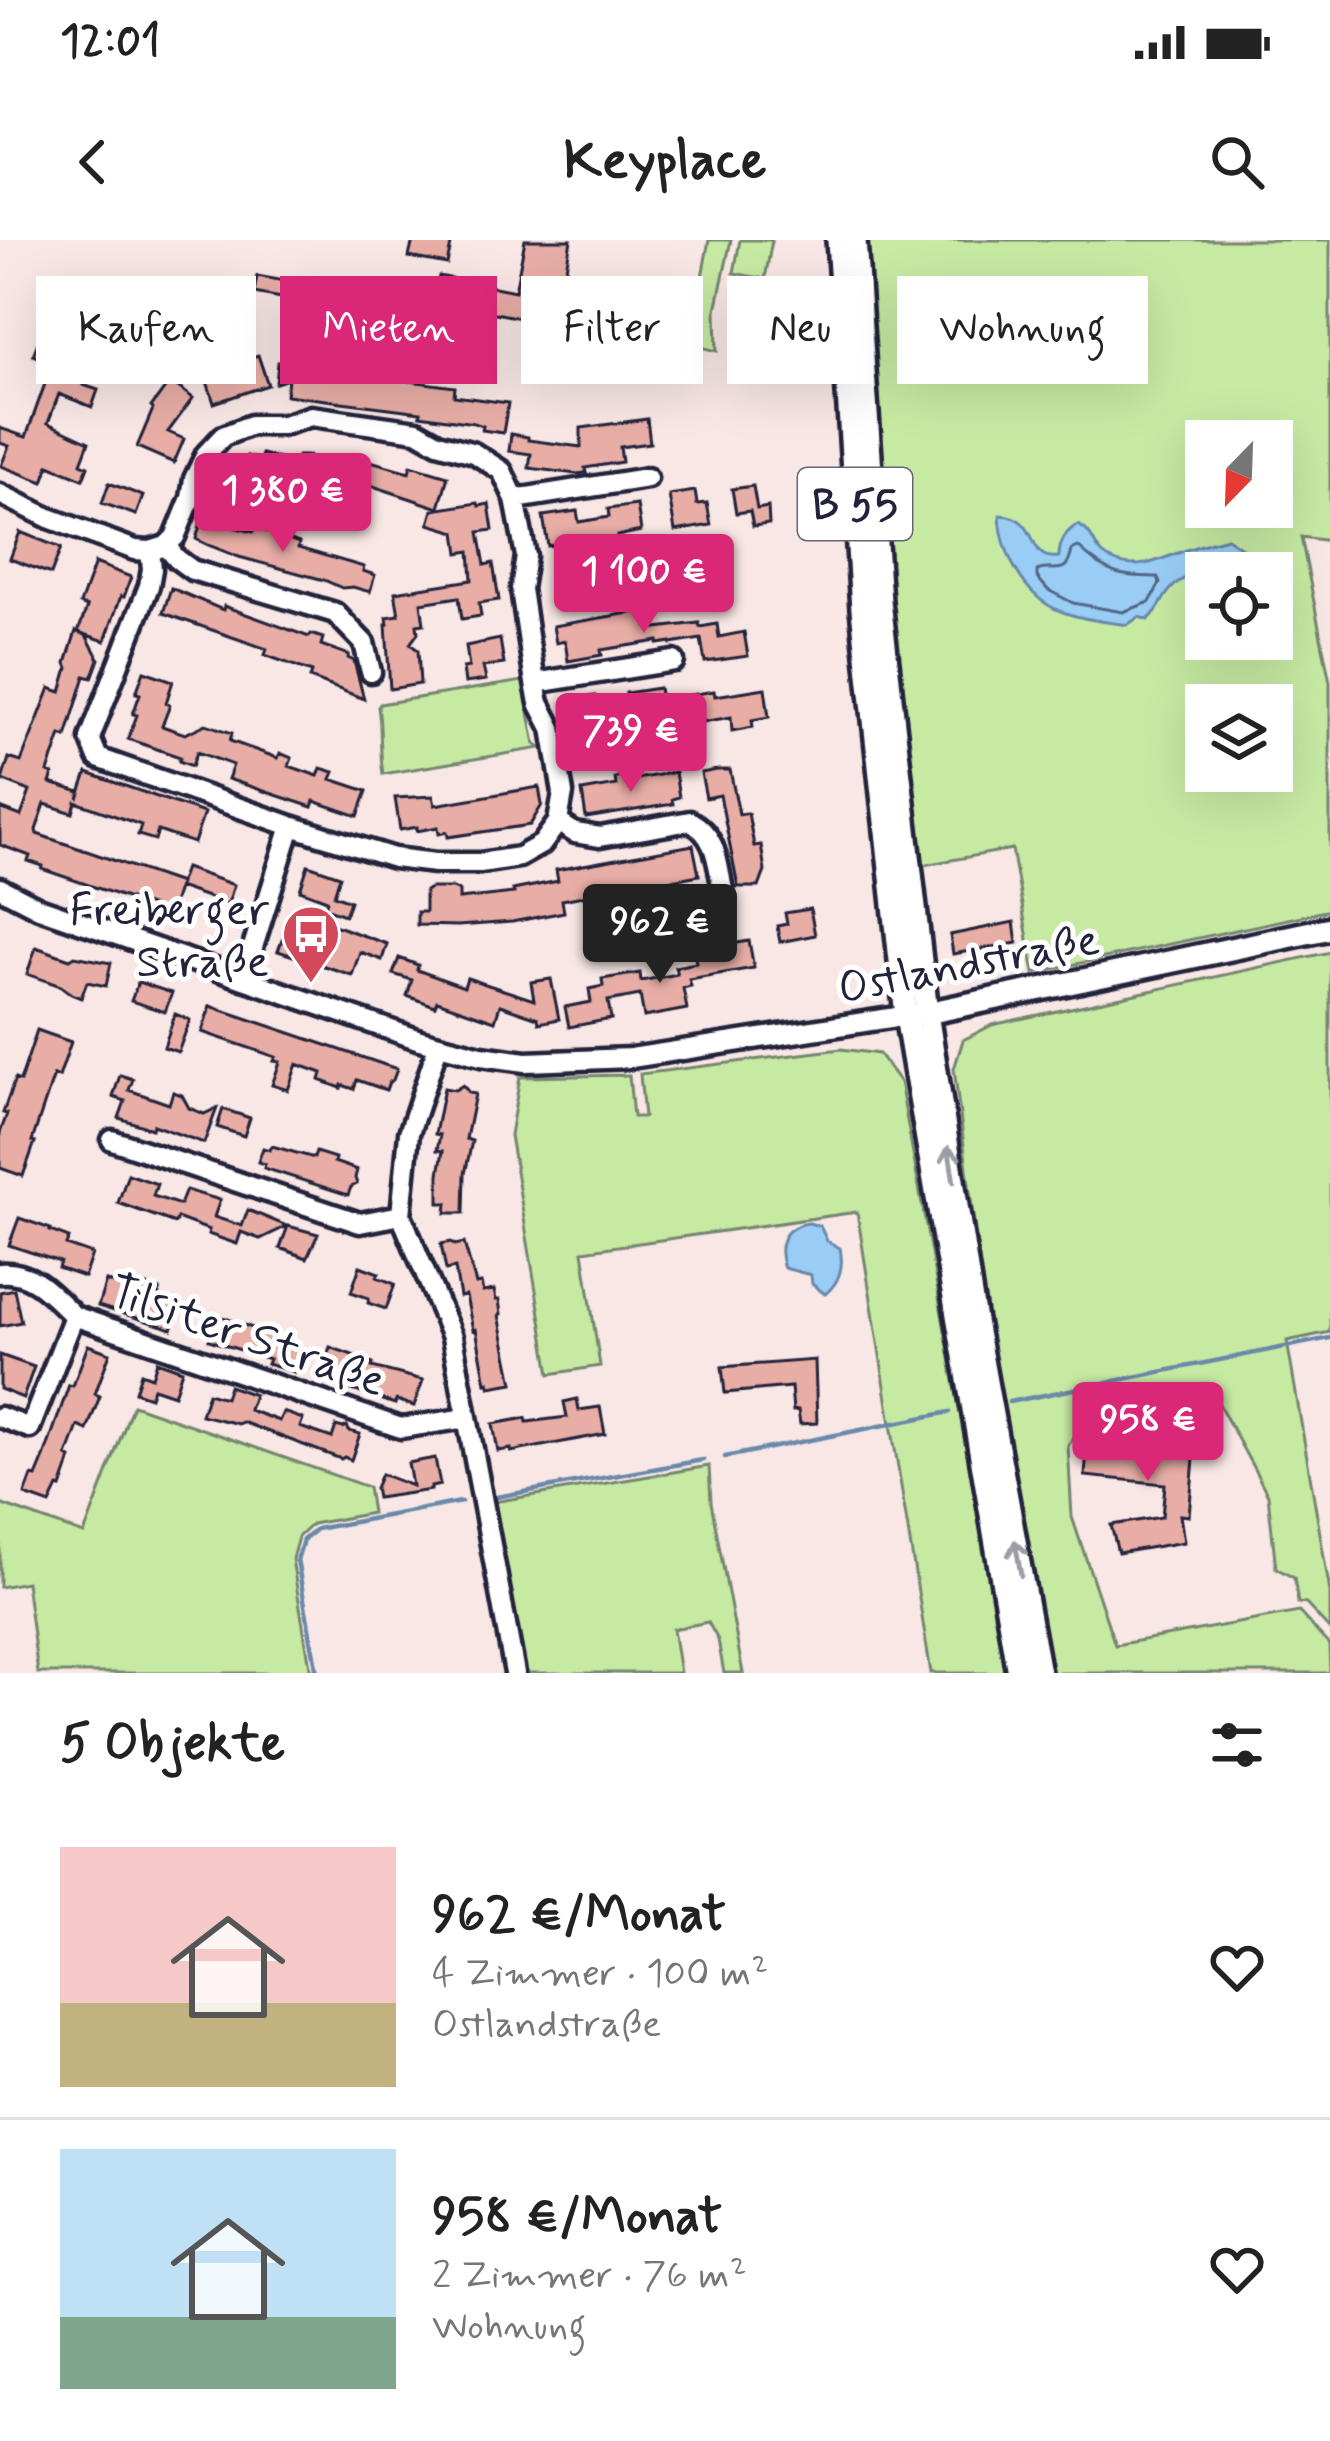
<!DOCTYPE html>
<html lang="de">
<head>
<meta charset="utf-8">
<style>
  body { margin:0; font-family:Mynerve,sans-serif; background:#f2f2f2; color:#222; height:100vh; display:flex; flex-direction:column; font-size:45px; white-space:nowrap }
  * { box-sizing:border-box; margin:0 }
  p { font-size:39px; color:#767676 }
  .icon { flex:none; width:66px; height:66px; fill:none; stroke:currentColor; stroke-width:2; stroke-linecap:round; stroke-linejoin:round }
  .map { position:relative; height:1433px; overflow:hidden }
  .panel { display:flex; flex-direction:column; background:#fff; flex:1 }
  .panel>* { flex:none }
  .guide { position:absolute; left:36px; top:36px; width:1260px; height:108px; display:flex; gap:24px }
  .needle { width:78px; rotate:203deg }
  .controls { position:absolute; left:1185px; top:180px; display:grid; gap:24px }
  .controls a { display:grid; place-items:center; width:108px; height:108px; border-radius:0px; background:#fff; box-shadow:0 12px 48px #0002; font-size:60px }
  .price { position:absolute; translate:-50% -102px; padding:0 27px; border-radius:12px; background:#db2777; color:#fff; font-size:39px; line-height:78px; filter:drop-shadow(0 3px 6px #0008) }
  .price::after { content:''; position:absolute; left:50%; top:72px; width:36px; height:27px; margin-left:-18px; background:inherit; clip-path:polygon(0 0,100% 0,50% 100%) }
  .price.current { background:#222; color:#fff }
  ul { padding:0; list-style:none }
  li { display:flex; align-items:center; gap:36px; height:300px; padding:0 60px }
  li+li { border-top:3px solid #e0e0e0 }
  li span { display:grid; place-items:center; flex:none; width:336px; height:240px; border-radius:0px; color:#555 }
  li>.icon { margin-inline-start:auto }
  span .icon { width:144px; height:144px; fill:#fffc; stroke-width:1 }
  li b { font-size:51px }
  h2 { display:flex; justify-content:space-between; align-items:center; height:144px; padding:0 60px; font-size:51px }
  .chip { padding:0 42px; border-radius:0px; background:#fff; box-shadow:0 12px 48px #0002; font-size:42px; line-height:108px }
  .chip.current { background:#db2777; color:#fff }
  .status { display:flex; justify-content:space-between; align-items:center; height:84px; padding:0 60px; background:#fff; direction:ltr }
  .status svg { height:33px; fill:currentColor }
  header { display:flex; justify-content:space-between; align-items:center; height:156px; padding:0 60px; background:#fff; font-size:54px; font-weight:700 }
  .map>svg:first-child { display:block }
</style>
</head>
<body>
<div class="status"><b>12:01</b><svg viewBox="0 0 49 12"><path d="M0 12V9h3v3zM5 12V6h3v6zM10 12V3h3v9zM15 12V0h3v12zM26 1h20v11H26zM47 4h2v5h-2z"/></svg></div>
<header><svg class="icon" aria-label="back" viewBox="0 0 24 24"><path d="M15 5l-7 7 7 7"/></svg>Keyplace<svg class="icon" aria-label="search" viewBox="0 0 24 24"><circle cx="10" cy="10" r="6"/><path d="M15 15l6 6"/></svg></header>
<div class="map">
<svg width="1330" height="1433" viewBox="0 0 1330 1433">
  <rect width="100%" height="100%" fill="#f8e7e4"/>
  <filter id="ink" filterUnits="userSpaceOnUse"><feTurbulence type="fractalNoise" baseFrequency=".00833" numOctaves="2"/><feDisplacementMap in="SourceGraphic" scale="24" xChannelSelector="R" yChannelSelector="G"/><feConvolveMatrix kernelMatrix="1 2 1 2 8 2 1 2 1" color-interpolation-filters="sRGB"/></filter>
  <g filter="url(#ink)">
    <path fill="#c7eaa3" stroke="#74866f" stroke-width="3" fill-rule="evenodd" d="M 709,0 L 731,0 L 716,70 L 717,111 L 680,102 C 698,71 702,35 709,0 Z
      M 740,0 L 772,0 L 765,39 L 734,33 Z
      M 865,0 L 1330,0 L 1330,301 L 1301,297 L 1330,442 L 1330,670 L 1034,733 L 1012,609 L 924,625 L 903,470 L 880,224 ZM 1206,201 L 1272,201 L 1272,267 L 1206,267 ZM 1206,333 L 1272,333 L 1272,399 L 1206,399 ZM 1206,465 L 1272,465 L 1272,531 L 1206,531 Z
      M 523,441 L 535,504 L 541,508 L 383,534 C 379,509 382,490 378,467 L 380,464 Z
      M 1330,712 L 1330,1092 L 1287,1101 L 1330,1352 L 1330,1390 L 1306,1364 L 1298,1363 L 1294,1338 L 1276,1328 L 1268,1255 L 1208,1144 L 1096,1164 L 1068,1206 L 1072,1277 L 1115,1405 L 1299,1372 L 1329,1405 L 1330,1433 L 1050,1433 L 992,1120 L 954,829 L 963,800 L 992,785 Z
      M 841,809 L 879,814 L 900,842 L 1007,1433 L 931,1433 L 857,972 L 583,1011 L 600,1126 L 550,1134 L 510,895 L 520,837 L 629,835 L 633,877 L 644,877 L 640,834 Z
      M 133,1165 L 368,1247 L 372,1273 L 312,1284 L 298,1297 L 292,1319 L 311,1433 L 38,1433 L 26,1342 L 0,1347 L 0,1264 L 84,1294 Z
      M 709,1226 L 711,1262 L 743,1433 L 724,1433 L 718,1400 L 708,1382 L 673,1389 L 680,1433 L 524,1433 L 493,1262 Z"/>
    <path fill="#99cdf6" stroke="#6989ab" stroke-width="3" d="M 1000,275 C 1043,277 1024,322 1059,317 C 1059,304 1066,290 1078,285 C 1095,292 1092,309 1108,318 C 1137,333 1155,321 1181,312 C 1196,306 1212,302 1227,298 L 1245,310 C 1232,311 1182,337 1172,348 C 1161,359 1162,368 1148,380 L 1139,377 L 1127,385 C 1108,382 1087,380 1069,374 C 1027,363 1002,316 1000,275 Z
      M 809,983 L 820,986 L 827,1001 L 840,1008 C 844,1027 840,1042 825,1054 L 812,1044 L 811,1035 L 784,1028 C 776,1004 783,986 809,983 Z"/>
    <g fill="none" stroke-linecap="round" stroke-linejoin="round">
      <path stroke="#526686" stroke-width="3" d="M 1078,307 C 1110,336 1116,336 1158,337 L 1160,343 L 1150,362 L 1123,372 L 1073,363 L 1048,350 L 1037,337 L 1037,331 C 1055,324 1067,339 1072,310 Z"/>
      <path stroke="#6989ab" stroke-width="4.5" d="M 1009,1162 L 1330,1098
        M 725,1217 L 950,1172
        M 496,1257 L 703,1220
        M 317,1433 L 297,1320 L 303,1300 L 316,1289 L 461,1262"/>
    </g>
    <path fill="#e8aea6" stroke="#22223b" stroke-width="3" d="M 413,0 L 452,0 L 447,24 L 409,17 Z
      M 525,0 L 571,0 L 556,85 L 434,61 L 439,36 L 515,51 Z
      M 257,36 L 400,62 L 397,79 L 254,53 Z
      M 59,84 L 53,101 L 93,116 L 83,145 L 98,150 L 92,167 L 59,154 L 48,183 L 89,202 L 81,223 L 88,226 L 83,239 L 49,225 L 43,242 L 1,226 L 9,206 L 0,203 L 0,188 L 26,197 L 47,138 L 50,121 L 33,115 L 44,87 Z
      M 258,115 L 268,145 L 214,163 L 204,132 Z
      M 278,122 L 409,138 L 409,141 L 455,147 L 454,156 L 508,163 L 503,193 L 482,190 L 483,186 L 474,183 L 420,175 L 421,172 L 286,155 L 288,139 L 276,143 Z
      M 170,141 L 193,158 L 168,192 L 184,199 L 174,223 L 137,207 L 153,169 L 151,167 Z
      M 647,179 L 650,203 L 620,207 L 622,222 L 585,228 L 586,233 L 576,234 L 529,228 L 531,214 L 509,211 L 511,194 L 528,197 L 528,200 L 581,207 L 581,188 Z
      M 262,214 L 296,223 L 298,216 L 308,216 L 355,232 L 360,218 L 409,232 L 411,225 L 448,236 L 439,268 L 358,241 L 354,252 L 337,247 L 335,255 L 291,242 L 289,251 L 278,248 L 275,259 L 260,255 L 262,248 L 240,241 L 247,216 L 260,220 Z
      M 109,243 L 143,256 L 136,275 L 102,263 Z
      M 753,246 L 757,269 L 768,267 L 769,284 L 753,286 L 750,271 L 736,273 L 732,249 Z
      M 695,251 L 697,264 L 707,263 L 711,285 L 675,291 L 669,255 Z
      M 478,263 L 479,266 L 489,264 L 493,290 L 479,292 L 485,325 L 493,323 L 499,360 L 479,363 L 481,376 L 462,379 L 459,357 L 421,363 L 424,384 L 417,385 L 418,393 L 410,404 L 418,410 L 420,444 L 390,449 L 386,384 L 388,384 L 387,377 L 399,375 L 395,352 L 472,340 L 470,311 L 459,313 L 456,292 L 429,284 L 433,270 Z
      M 637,265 L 641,291 L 617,296 L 617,299 L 582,305 L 581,300 L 548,306 L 543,276 L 577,271 L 579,282 L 609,277 L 608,269 Z
      M 202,279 L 253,292 L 255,288 L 278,295 L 299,303 L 298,308 L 364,327 L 363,331 L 375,335 L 370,352 L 353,347 L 342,348 L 324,340 L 239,317 L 208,305 L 196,299 Z
      M 20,292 L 61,308 L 51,334 L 10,319 Z
      M 95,323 L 131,337 L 124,357 L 121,356 L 105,401 L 78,392 L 87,367 L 80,364 Z
      M 171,348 L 223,370 L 224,366 L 309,397 L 311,394 L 323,398 L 321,405 L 349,415 L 348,418 L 354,421 L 364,459 L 310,438 L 312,432 L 265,415 L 267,409 L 163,373 Z
      M 653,369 L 656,388 L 699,383 L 700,387 L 717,384 L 719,397 L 744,392 L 748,416 L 705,422 L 701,399 L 671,404 L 671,402 L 658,404 L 658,401 L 601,410 L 602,415 L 568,421 L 565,401 L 556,403 L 553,386 Z
      M 76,391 L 86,395 L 99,419 L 92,438 L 85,436 L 66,497 L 61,495 L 48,532 L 53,534 L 50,543 L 80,552 L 78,559 L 87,533 L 204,573 L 194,603 L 158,591 L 155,600 L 138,595 L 141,585 L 76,562 L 73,573 L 45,564 L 36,590 L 37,594 L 180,643 L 170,673 L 42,629 L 43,626 L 28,621 L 30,616 L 0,605 L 0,568 L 21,576 L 30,551 L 2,540 L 9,518 L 21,522 L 50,448 L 61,452 L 68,428 L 66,423 Z
      M 500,399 L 504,424 L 483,427 L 486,440 L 465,443 L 463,428 L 469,427 L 466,406 Z
      M 144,431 L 173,441 L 166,463 L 170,465 L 162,486 L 185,494 L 206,484 L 232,493 L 230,501 L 278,518 L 280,513 L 292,518 L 289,526 L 318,536 L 321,528 L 334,532 L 331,539 L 367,551 L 358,576 L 314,561 L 312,567 L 228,539 L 233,525 L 197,512 L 192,526 L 179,521 L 180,517 L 128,499 L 137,475 L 133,474 L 140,454 L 136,453 Z
      M 659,448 L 661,460 L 714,451 L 715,456 L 765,448 L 769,477 L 752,480 L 753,487 L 732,491 L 731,477 L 691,484 L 689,475 L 636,485 L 638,497 L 617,500 L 614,484 L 631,481 L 626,453 Z
      M 595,456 L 599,478 L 585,480 L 589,505 L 575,508 L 567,460 Z
      M 717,530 L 730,530 L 739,574 L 748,573 L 754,606 L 761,605 L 765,631 L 759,647 L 738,647 L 720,555 L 706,558 L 701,533 Z
      M 675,532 L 679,557 L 672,559 L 673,564 L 586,578 L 582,551 L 616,545 L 615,538 L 636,534 L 637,539 Z
      M 539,547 L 542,565 L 530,585 L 448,597 L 447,592 L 439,594 L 438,587 L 417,591 L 417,587 L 400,590 L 395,558 L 433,556 L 435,565 Z
      M 693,605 L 699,635 L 672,640 L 674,649 L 660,652 L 659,648 L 621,655 L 620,649 L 562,660 L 564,672 L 512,682 L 458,686 L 417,685 L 417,672 L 425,672 L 425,651 L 431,648 L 453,648 L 459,651 L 459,659 L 514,653 L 513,650 L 558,641 L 556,630 Z
      M 308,625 L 340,636 L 334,655 L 350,661 L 345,675 L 325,668 L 327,660 L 300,650 Z
      M 185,628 L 234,645 L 228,664 L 178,647 Z
      M 810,669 L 815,695 L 780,702 L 777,686 L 787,684 L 785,673 Z
      M 1014,682 L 1017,703 L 953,714 L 950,695 Z
      M 331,684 L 387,704 L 382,720 L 360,712 L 352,735 L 278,711 L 286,689 L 307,696 L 309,692 L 327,698 Z
      M 749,701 L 754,728 L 689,739 L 691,746 L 683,748 L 687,769 L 644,777 L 640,755 L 608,761 L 611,779 L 569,787 L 565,767 L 591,762 L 589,749 L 603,746 L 602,739 L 640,733 L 641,741 L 677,734 L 675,727 L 696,723 L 695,717 L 715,713 L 714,707 Z
      M 36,707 L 70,719 L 75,716 L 111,723 L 106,746 L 87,742 L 81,758 L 71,754 L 61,746 L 27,734 Z
      M 399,718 L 418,725 L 417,730 L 464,747 L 467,738 L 534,760 L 531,742 L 551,739 L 559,779 L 539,783 L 538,778 L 500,765 L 495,781 L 437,761 L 435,766 L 407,756 L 412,740 L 393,734 Z
      M 138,742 L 172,753 L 165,772 L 131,761 Z
      M 210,766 L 397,829 L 393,840 L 389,842 L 386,850 L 357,840 L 354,849 L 342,845 L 341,848 L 320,840 L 322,833 L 297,824 L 288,850 L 272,845 L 280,822 L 274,821 L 276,817 L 202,792 Z
      M 175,774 L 190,780 L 178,812 L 164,807 Z
      M 37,790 L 71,802 L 59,837 L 54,835 L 32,901 L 35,902 L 23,936 L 0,928 L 0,893 L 7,874 L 3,873 L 15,839 L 20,841 Z
      M 120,835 L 133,839 L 129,850 L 169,864 L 173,852 L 182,855 L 189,868 L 204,874 L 217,868 L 204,903 L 153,885 L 152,889 L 119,878 L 125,861 L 113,857 Z
      M 463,845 L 469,853 L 475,854 L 466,899 L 472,901 L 465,934 L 464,973 L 446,973 L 447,963 L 439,963 L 439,934 L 443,911 L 437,910 L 440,895 L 435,894 L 444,848 L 455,850 Z
      M 223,869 L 250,878 L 244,896 L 217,887 Z
      M 272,906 L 314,918 L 316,912 L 335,918 L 334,922 L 357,930 L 355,938 L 357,944 L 351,947 L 348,955 L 264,928 L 265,924 L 258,922 L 263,908 L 270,910 Z
      M 128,934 L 157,944 L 153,956 L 180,965 L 186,950 L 220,960 L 214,977 L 242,986 L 248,970 L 287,986 L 260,999 L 241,992 L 237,1004 L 208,994 L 209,990 L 177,978 L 175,983 L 118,963 Z
      M 19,978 L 51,989 L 50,991 L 69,998 L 66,1005 L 92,1014 L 84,1037 L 58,1028 L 60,1022 L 9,1005 Z
      M 288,986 L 318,994 L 307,1018 L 280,1008 Z
      M 451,1002 L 455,1005 L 464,1003 L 476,1044 L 481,1043 L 483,1052 L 494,1050 L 496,1060 L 499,1060 L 501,1074 L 499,1075 L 513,1143 L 490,1147 L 489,1142 L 486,1143 L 476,1089 L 473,1090 L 466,1056 L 460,1057 L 455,1028 L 446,1030 L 441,1004 Z
      M 360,1026 L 379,1033 L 377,1037 L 395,1044 L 386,1069 L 368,1063 L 369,1058 L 351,1052 Z
      M 106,1041 L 114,1044 L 119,1042 L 137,1048 L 139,1043 L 160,1050 L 157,1059 L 180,1067 L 172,1089 L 98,1066 Z
      M 14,1049 L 21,1082 L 0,1086 L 0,1052 Z
      M 217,1075 L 274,1096 L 272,1101 L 299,1110 L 297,1118 L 302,1119 L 297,1133 L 267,1124 L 269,1119 L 209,1100 Z
      M 88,1105 L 110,1113 L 95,1154 L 100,1156 L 87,1190 L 78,1186 L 67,1216 L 71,1218 L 67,1231 L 61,1248 L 58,1247 L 50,1264 L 25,1255 L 32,1236 L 36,1237 L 43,1220 L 69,1145 L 73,1146 Z
      M 330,1107 L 364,1119 L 373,1124 L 372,1127 L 423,1140 L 414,1166 L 396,1160 L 395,1164 L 319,1139 Z
      M 0,1115 L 34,1127 L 23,1158 L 0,1149 Z
      M 815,1120 L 817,1183 L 800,1184 L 798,1170 L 793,1171 L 791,1147 L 725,1153 L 722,1127 Z
      M 157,1121 L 182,1130 L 174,1155 L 153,1148 L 150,1157 L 135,1152 L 141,1133 L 152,1137 Z
      M 229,1146 L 254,1155 L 249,1170 L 279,1181 L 283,1172 L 303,1179 L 300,1187 L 332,1198 L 336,1186 L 343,1188 L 347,1186 L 349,1191 L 360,1194 L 351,1220 L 344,1217 L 341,1219 L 242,1182 L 238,1184 L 201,1175 L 208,1153 L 225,1158 Z
      M 577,1159 L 579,1170 L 600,1167 L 605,1194 L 511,1212 L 511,1209 L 498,1211 L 493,1184 L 526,1178 L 527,1182 L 567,1177 L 564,1162 Z
      M 1166,1193 L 1196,1195 L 1189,1276 L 1180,1275 L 1184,1302 L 1118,1313 L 1111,1285 L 1162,1277 L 1165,1244 L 1085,1236 L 1088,1196 L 1165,1205 Z
      M 435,1218 L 440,1245 L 431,1247 L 431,1250 L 377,1258 L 375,1248 L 381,1234 L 412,1246 L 408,1223 Z"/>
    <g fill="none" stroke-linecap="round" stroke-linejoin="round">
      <defs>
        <path id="minor" d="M 0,254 L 49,278 L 135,310 L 150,311 L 166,306 L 175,297 L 191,258 L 194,239 L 206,214 L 223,196 L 251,185 L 283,185 L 311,176 L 417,191 L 438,203 L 474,213 L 502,231 L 515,259 L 526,316 L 521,349 L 535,443 L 539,463 L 552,488 L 563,553 L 558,582 L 542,604 L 519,617 L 480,623 L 435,623 L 394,618 L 291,586 L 98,518 L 90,498 L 149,346 L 152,329 L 150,311
          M 515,259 L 647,238
          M 166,306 L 177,319 L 192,330 L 335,373 L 364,403 L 371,432
          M 535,443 L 674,421
          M 558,582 L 575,593 L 600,597 L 690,581 C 717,596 717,622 723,650
          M 0,648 L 39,668 L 420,800 L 481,816 L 526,822 L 631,818 L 916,774
          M 243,739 L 291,586
          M 438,806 L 409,893 L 401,975 L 452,1097 L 515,1433
          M 112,900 L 360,983 L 401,975
          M 0,1033 C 33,1030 52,1055 74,1076 L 401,1188 L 467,1178
          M 0,1177 L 30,1188 L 74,1076"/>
        <path id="major" d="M 838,0 L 862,369 L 906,776 L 1018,1433
          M 855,0 L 880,361 L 927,773 L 975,1081 L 1039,1433
          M 927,773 L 1330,688"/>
      </defs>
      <use href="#minor" stroke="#22223b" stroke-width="27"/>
      <use href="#major" stroke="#22223b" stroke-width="30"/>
      <use href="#minor" stroke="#fff" stroke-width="18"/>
      <use href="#major" stroke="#fff" stroke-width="21"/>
    </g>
    <defs><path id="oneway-shaft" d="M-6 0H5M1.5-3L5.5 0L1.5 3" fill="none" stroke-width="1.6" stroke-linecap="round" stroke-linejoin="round" transform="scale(3)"/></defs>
    <g stroke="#9c9ca7">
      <use href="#oneway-shaft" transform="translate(951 924) rotate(-99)"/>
      <use href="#oneway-shaft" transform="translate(1018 1318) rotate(-100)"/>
    </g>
  </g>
  <defs>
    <symbol id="bus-pin" viewBox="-11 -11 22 30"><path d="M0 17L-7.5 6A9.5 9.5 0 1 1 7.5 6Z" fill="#d1495b" stroke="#fff"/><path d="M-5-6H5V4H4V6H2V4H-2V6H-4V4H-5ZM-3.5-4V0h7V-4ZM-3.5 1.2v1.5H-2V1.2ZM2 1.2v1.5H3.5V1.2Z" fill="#fff"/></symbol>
  </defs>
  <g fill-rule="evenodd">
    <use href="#bus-pin" x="278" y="661" width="66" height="90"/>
  </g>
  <g text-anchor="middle" stroke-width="10" stroke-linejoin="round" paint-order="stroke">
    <rect fill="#fff" stroke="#646476" stroke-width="3" x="798" y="228" width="114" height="72" rx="9"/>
    <g font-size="42" font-weight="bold" fill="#22223b">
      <text x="855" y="279">B 55</text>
    </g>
    <g font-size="45" fill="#22223b" stroke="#fff" text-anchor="end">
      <text x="269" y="684">Freiberger<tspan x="269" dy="52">Straße</tspan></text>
    </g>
    <g font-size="45" fill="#22223b" stroke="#fff">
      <text transform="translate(968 722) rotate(-11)" y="16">Ostlandstraße</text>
      <text transform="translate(248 1094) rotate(19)" y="16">Tilsiter Straße</text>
    </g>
  </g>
</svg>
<div class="controls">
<a><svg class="needle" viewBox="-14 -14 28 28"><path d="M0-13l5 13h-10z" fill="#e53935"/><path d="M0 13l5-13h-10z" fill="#767676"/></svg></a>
<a><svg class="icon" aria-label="locate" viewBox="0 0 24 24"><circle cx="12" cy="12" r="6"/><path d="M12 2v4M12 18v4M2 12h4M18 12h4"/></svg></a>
<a><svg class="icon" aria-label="layers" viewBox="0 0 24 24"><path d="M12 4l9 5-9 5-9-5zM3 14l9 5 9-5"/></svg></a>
</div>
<b class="price" style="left:283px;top:315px">1 380 €</b>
<b class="price" style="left:644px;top:396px">1 100 €</b>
<b class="price" style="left:631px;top:555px">739 €</b>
<b class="price current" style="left:660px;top:746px">962 €</b>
<b class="price" style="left:1148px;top:1244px">958 €</b>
<div class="guide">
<a class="chip">Kaufen</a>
<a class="chip current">Mieten</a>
<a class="chip">Filter</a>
<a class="chip">Neu</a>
<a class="chip">Wohnung</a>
</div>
</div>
<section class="panel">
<h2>5 Objekte<svg class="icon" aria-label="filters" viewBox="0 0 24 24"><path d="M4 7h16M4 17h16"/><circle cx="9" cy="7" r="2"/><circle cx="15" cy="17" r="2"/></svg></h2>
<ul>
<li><span style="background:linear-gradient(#f6c9c9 65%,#c2b280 0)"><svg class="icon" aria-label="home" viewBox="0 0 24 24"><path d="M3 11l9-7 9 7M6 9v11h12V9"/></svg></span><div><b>962 €/Monat</b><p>4 Zimmer · 100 m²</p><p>Ostlandstraße</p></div><svg class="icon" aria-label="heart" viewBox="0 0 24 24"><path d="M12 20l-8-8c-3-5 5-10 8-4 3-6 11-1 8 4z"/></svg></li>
<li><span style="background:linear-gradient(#bfe0f5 70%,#7fa58c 0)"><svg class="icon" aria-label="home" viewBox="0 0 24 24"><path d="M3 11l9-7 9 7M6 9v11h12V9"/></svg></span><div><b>958 €/Monat</b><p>2 Zimmer · 76 m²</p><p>Wohnung</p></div><svg class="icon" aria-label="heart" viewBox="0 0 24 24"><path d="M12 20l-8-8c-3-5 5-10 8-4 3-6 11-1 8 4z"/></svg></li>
</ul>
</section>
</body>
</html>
